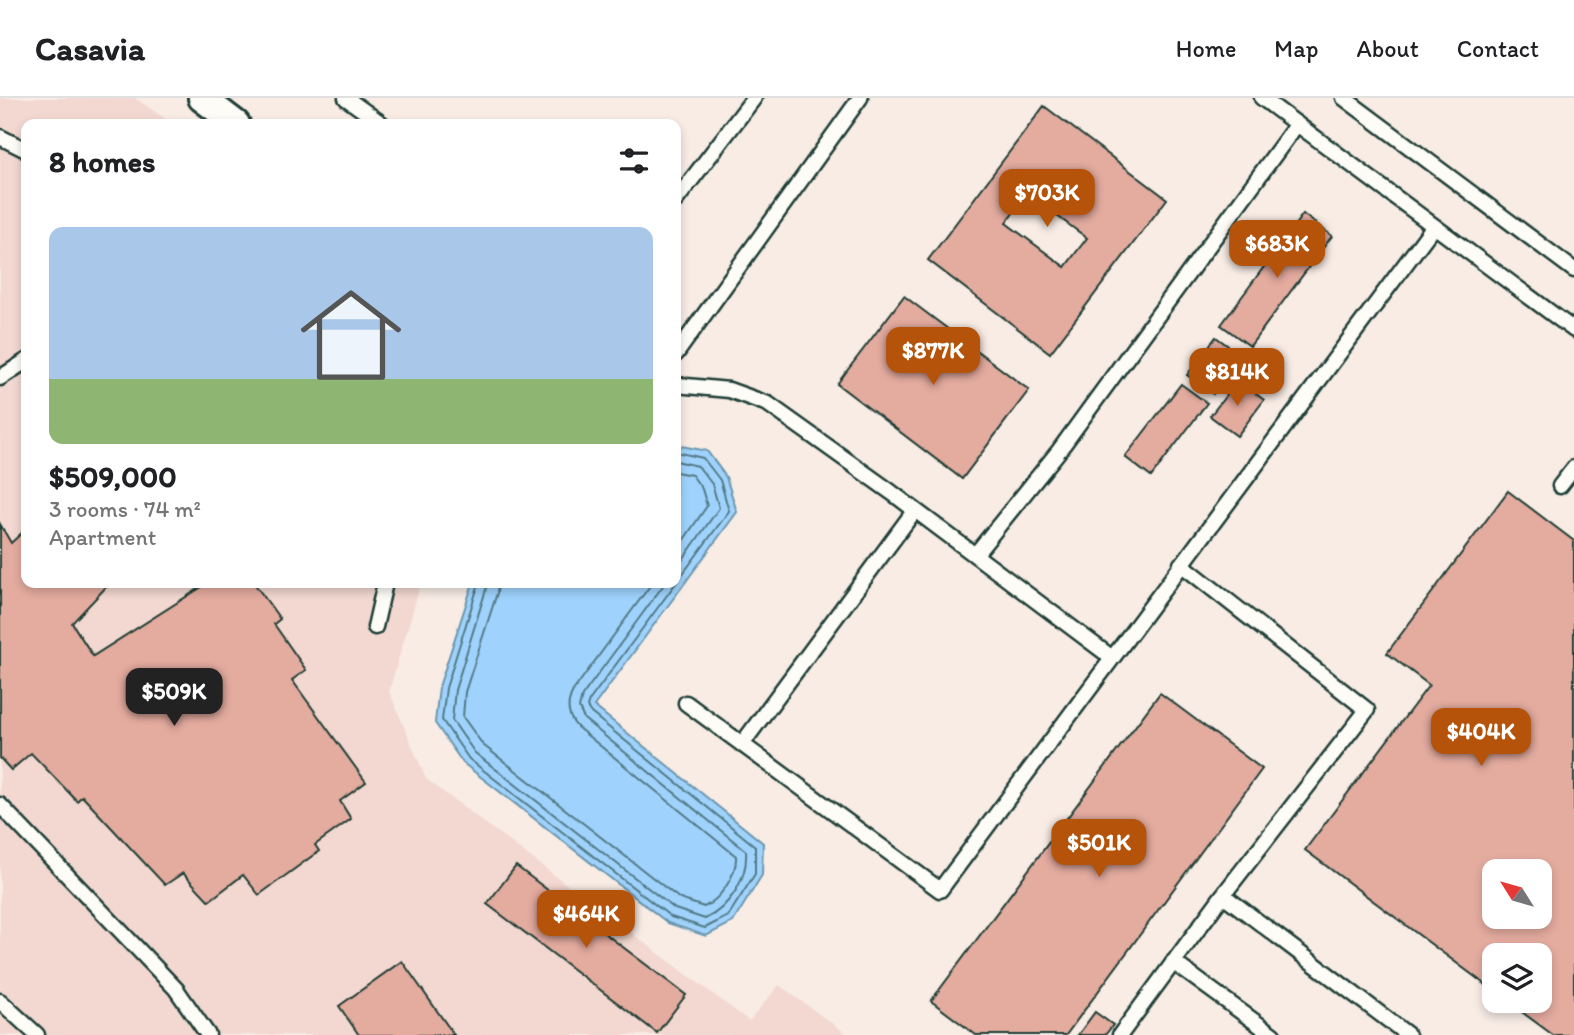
<!DOCTYPE html>
<html lang="en">
<head>
<meta charset="utf-8">
<style>
  body { margin:0; font-family:Itim,sans-serif; background:#f2f2f2; color:#202124; height:100vh; display:flex; flex-direction:column; font-size:26px; white-space:nowrap }
  * { box-sizing:border-box; margin:0 }
  p { font-size:23px; color:#757577 }
  .icon { flex:none; width:38px; height:38px; fill:none; stroke:currentColor; stroke-width:2; stroke-linecap:round; stroke-linejoin:round }
  .map { position:relative; flex:1; overflow:hidden }
  .details { position:absolute; left:21px; top:21px; width:660px; height:469px; display:flex; flex-direction:column; background:#fff; border-radius:14px; box-shadow:0 4px 10px #0003 }
  .details>* { flex:none }
  .needle { width:46px; rotate:307deg }
  .tools { position:absolute; left:1482px; top:761px; display:grid; gap:14px }
  .tools a { display:grid; place-items:center; width:70px; height:70px; border-radius:14px; background:#fff; box-shadow:0 4px 10px #0003; font-size:35px }
  .price { position:absolute; translate:-50% -60px; padding:0 16px; border-radius:14px; background:#b45309; color:#fff; font-size:23px; line-height:46px; filter:drop-shadow(0 2px 4px #0008) }
  .price::after { content:''; position:absolute; left:50%; top:42px; width:21px; height:16px; margin-left:-10px; background:inherit; clip-path:polygon(0 0,100% 0,50% 100%) }
  .price.active { background:#222; color:#fff }
  ul { padding:0; list-style:none }
  li { display:grid; align-content:center; gap:14px; height:371px; padding:0 28px }
  li+li { border-top:2px solid #e0e0e0 }
  li span { display:grid; place-items:center; height:217px; border-radius:14px; color:#555 }
  li>.icon { margin-inline-start:auto }
  span .icon { width:126px; height:126px; fill:#fffc; stroke-width:1 }
  li b { font-size:30px }
  h2 { display:flex; justify-content:space-between; align-items:center; height:84px; padding:0 28px; font-size:30px }
  header { display:flex; align-items:center; gap:42px; box-sizing:border-box; height:98px; padding:0 35px; background:#fff; border-bottom:2px solid #e0e0e0 }
  header strong { font-size:33px }
  nav { display:flex; gap:38px; margin-inline-start:auto; font-size:24px }
  .map>svg:first-child { display:block }
</style>
</head>
<body>
<header>
<strong>Casavia</strong>
<nav><a>Home</a><a>Map</a><a>About</a><a>Contact</a></nav>
</header>
<div class="map">
<svg width="1574" height="937" viewBox="0 0 1574 937">
  <rect width="100%" height="100%" fill="#f8ece5"/>
  <filter id="ink" filterUnits="userSpaceOnUse"><feTurbulence type="fractalNoise" baseFrequency=".0143" numOctaves="2"/><feDisplacementMap in="SourceGraphic" scale="14" xChannelSelector="R" yChannelSelector="G"/><feConvolveMatrix kernelMatrix="1 2 1 2 8 2 1 2 1" color-interpolation-filters="sRGB"/></filter>
  <g filter="url(#ink)">
    <path fill="#f2d8d0" d="M 0,0 L 135,0 L 173,26 L 26,26 L 26,485 L 421,485 L 389,593 L 426,681 L 749,923 L 779,887 L 848,937 L 0,937 Z"/>
    <path fill="#9fd3fd" stroke="#6c97ad" stroke-width="2" d="M 676,347 L 707,353 L 726,379 L 737,414 L 594,608 L 763,745 L 762,777 L 733,824 L 706,838 L 668,825 L 463,665 L 435,625 L 439,589 L 473,485 L 676,485 Z"/>
    <g fill="none" stroke-linecap="round" stroke-linejoin="round">
      <path stroke="#527984" stroke-width="2" d="M 676,363 L 698,368 L 712,386 L 719,410 L 676,471
        M 676,374 L 692,377 L 702,391 L 707,408 L 676,453
        M 479,485 L 446,590 L 442,622 L 469,661 L 671,819 L 705,830 L 728,818 L 755,776 L 755,748 L 591,615 L 587,609 L 589,603 L 729,413 L 720,382 L 703,360 L 676,354
        M 488,485 L 455,592 L 452,622 L 475,655 L 675,811 L 705,821 C 730,809 748,780 746,753 L 584,621 L 579,610 L 582,598 L 665,485
        M 498,485 L 497,495 L 465,594 L 463,619 L 483,647 L 680,801 L 704,809 C 721,801 737,776 736,758 L 577,629 C 567,618 566,606 573,593 L 652,485"/>
    </g>
    <path fill="#e4ab9f" stroke="#1f3d34" stroke-width="2" fill-rule="evenodd" d="M 1044,8 L 1167,101 L 1050,255 L 928,162 ZM 1027,96 L 1087,140 L 1065,169 L 1006,125 Z
      M 1303,116 L 1332,138 L 1250,248 L 1221,227 Z
      M 904,198 L 1029,292 L 962,381 L 837,286 Z
      M 1216,239 L 1242,258 L 1213,296 L 1187,277 Z
      M 1238,282 L 1264,302 L 1237,338 L 1210,318 Z
      M 1181,286 L 1207,305 L 1151,379 L 1125,359 Z
      M 1508,393 L 1574,443 L 1574,937 L 1553,937 L 1507,903 L 1540,903 L 1540,858 L 1494,858 L 1494,893 L 1305,752 L 1429,587 L 1387,555 ZM 1494,774 L 1540,774 L 1540,819 L 1494,819 Z
      M 0,426 L 11,445 L 26,431 L 26,485 L 110,485 L 72,525 L 93,558 L 208,485 L 254,485 L 280,521 L 274,526 L 306,572 L 292,582 L 366,684 L 340,703 L 351,721 L 315,747 L 319,753 L 259,797 L 243,777 L 209,803 L 183,775 L 165,787 L 82,698 L 77,703 L 31,655 L 11,672 L 0,660 Z
      M 1160,595 L 1262,671 L 1066,937 L 976,937 L 931,903 Z
      M 516,768 L 686,897 L 657,935 L 487,806 Z
      M 402,863 L 454,937 L 359,937 L 339,908 Z
      M 1095,914 L 1113,927 L 1105,937 L 1078,937 Z"/>
    <g fill="none" stroke-linecap="round" stroke-linejoin="round">
      <defs>
        <path id="lane" d="M 346,0 L 382,26
          M 1262,0 L 1574,232
          M 1344,0 L 1574,172
          M 0,39 L 26,52
          M 676,102 L 754,0
          M 676,256 L 860,0
          M 0,280 L 26,263
          M 676,287 L 729,292 L 768,306 L 891,394 L 1111,559
          M 1560,388 L 1574,370
          M 975,457 L 1058,354 L 1297,26
          M 1181,466 L 1367,612 L 1223,797 L 1408,937
          M 375,529 L 385,485
          M 686,605 L 940,792 L 1433,129
          M 742,646 L 915,412
          M 0,707 L 176,891 L 208,937
          M 1173,864 L 1273,937
          M 0,903 L 37,937
          M 1120,937 L 1223,797"/>
        <path id="street" d="M 202,0 L 236,26"/>
      </defs>
      <use href="#lane" stroke="#1f3d34" stroke-width="19"/>
      <use href="#street" stroke="#1f3d34" stroke-width="32"/>
      <use href="#lane" stroke="#fdfcf7" stroke-width="14"/>
      <use href="#street" stroke="#fdfcf7" stroke-width="26"/>
    </g>
  </g>
</svg>
<div class="tools">
<a><svg class="needle" viewBox="-14 -14 28 28"><path d="M0-13l5 13h-10z" fill="#e53935"/><path d="M0 13l5-13h-10z" fill="#757577"/></svg></a>
<a><svg class="icon" aria-label="layers" viewBox="0 0 24 24"><path d="M12 4l9 5-9 5-9-5zM3 14l9 5 9-5"/></svg></a>
</div>
<b class="price" style="left:1047px;top:131px">$703K</b>
<b class="price" style="left:1277px;top:182px">$683K</b>
<b class="price" style="left:933px;top:289px">$877K</b>
<b class="price" style="left:1237px;top:310px">$814K</b>
<b class="price active" style="left:174px;top:630px">$509K</b>
<b class="price" style="left:1481px;top:670px">$404K</b>
<b class="price" style="left:1099px;top:781px">$501K</b>
<b class="price" style="left:586px;top:852px">$464K</b>
<section class="details">
<h2>8 homes<svg class="icon" aria-label="filters" viewBox="0 0 24 24"><path d="M4 7h16M4 17h16"/><circle cx="9" cy="7" r="2"/><circle cx="15" cy="17" r="2"/></svg></h2>
<ul>
<li><span style="background:linear-gradient(#a9c7e8 70%,#8fb573 0)"><svg class="icon" aria-label="home" viewBox="0 0 24 24"><path d="M3 11l9-7 9 7M6 9v11h12V9"/></svg></span><div><b>$509,000</b><p>3 rooms · 74 m²</p><p>Apartment</p></div></li>
</ul>
</section>
</div>
</body>
</html>
